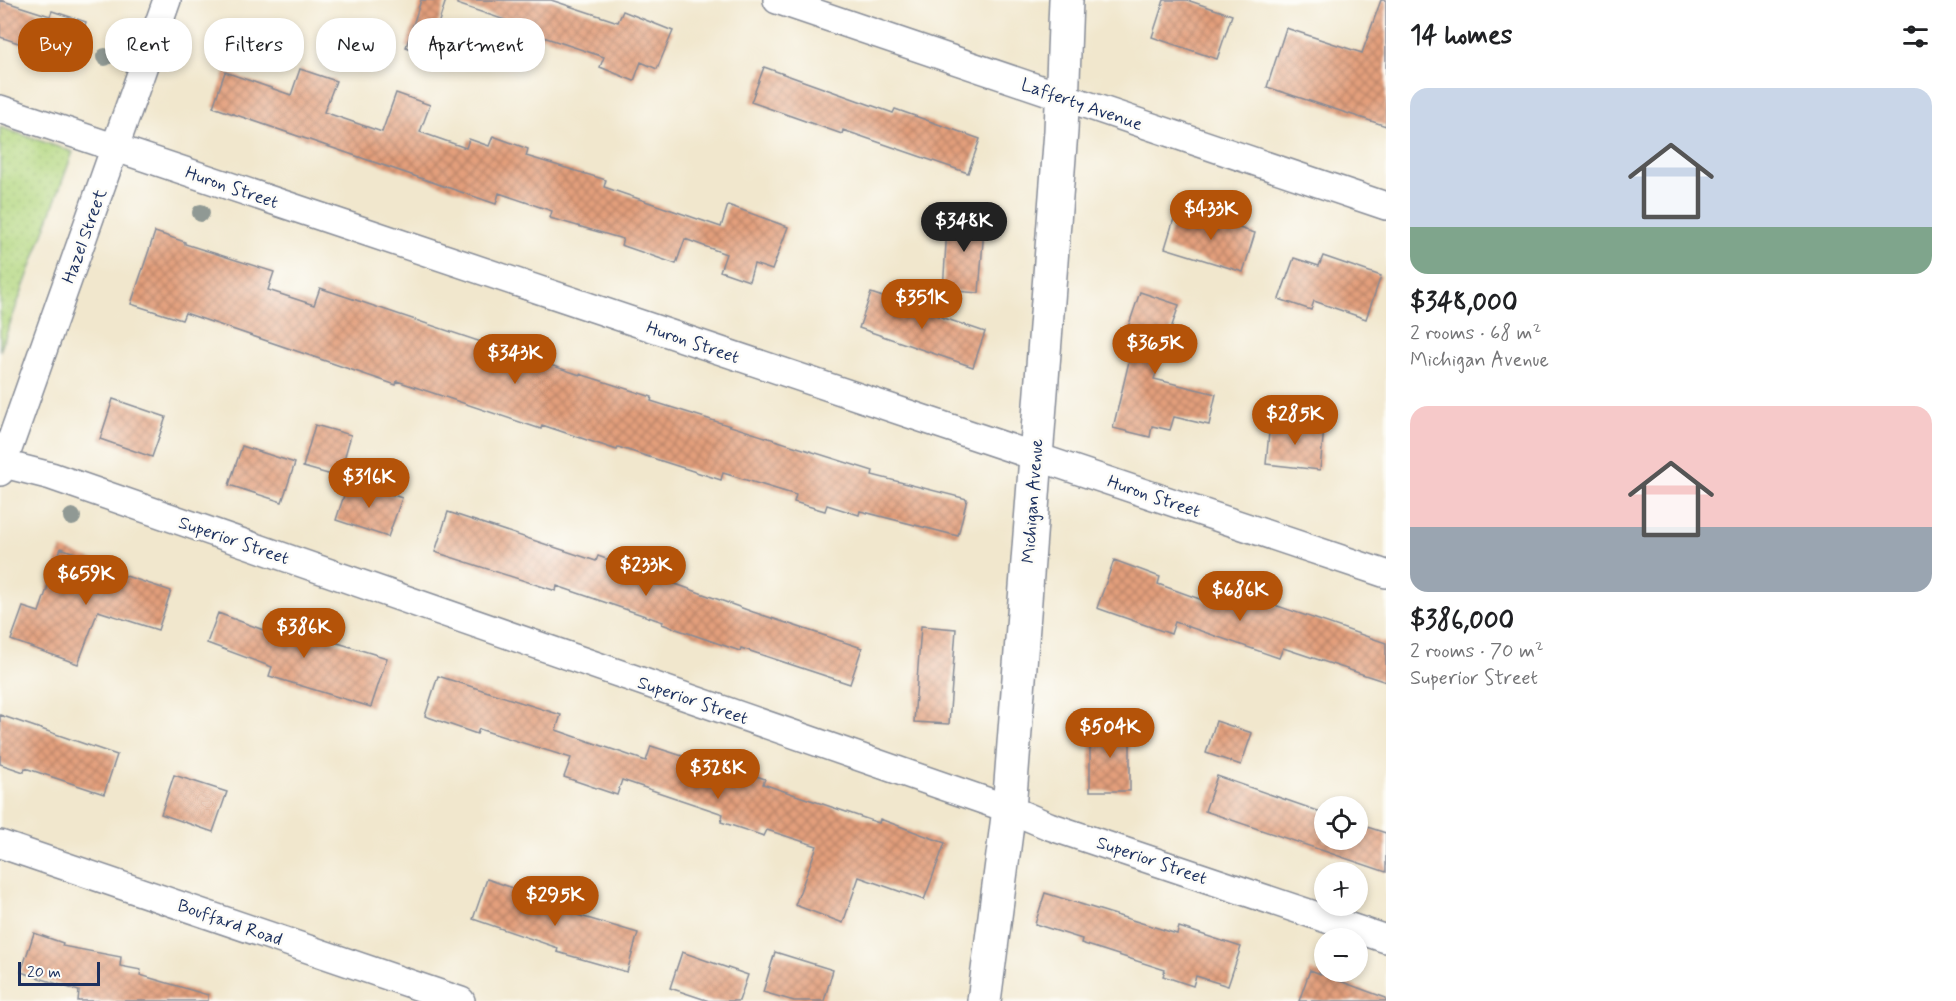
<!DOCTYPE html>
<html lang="en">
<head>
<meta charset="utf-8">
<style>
  body { margin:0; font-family:Mynerve,sans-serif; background:#f6f6f6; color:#202124; height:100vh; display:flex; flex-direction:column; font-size:22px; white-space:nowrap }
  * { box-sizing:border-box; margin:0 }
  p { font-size:20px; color:#757577 }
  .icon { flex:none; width:33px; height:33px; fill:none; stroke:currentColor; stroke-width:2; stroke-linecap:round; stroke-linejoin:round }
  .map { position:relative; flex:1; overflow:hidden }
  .side { display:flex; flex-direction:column; background:#fff; width:570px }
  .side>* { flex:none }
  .guide { position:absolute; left:18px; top:18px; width:570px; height:54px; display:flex; gap:12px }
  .controls { position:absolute; left:1314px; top:796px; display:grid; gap:12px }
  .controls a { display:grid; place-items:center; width:54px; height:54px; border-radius:50%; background:#fff; box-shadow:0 3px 9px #0003; font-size:30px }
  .scale { position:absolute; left:18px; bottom:15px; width:82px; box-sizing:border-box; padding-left:6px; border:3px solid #1b2f5e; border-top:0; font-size:16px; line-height:21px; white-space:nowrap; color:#1b2f5e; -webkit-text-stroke:4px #fdfcf7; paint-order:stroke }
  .price { position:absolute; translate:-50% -51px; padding:0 14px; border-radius:21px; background:#b45309; color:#fff; font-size:20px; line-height:39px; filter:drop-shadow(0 2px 3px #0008) }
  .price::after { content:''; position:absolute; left:50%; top:36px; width:18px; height:14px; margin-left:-9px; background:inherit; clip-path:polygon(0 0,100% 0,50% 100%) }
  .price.selected { background:#222; color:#fff }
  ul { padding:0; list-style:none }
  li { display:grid; align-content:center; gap:12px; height:318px; padding:0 24px }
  li span { display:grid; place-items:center; height:186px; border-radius:18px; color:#555 }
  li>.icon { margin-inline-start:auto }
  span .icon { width:108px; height:108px; fill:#fffc; stroke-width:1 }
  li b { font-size:26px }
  h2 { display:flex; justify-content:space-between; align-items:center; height:72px; padding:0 24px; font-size:26px }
  .pill { padding:0 21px; border-radius:24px; background:#fff; box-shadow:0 3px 9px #0003; font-size:21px; line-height:54px }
  .pill.selected { background:#b45309; color:#fff }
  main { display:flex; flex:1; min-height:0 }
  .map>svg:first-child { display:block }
</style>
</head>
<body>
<main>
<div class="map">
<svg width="1386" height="1001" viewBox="0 0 1386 1001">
  <defs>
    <pattern id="park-dots" width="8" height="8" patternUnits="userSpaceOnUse" patternTransform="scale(1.5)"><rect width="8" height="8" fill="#b3d780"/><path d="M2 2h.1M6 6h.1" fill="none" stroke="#99b971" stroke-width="1.8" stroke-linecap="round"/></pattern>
    <pattern id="building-cross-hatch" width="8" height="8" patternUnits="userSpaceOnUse" patternTransform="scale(1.5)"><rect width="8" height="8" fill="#e39f7b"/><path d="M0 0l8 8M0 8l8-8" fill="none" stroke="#b78268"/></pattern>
  </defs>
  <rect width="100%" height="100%" fill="#fdfcf7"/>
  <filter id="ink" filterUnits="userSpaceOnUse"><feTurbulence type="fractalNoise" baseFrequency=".0167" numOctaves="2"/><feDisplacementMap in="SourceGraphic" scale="12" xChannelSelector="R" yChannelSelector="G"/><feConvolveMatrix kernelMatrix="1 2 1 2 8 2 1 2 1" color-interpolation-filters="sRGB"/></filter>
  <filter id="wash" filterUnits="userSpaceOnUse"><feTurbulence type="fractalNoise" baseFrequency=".008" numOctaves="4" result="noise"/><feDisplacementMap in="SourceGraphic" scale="24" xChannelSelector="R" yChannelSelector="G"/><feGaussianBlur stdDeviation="1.35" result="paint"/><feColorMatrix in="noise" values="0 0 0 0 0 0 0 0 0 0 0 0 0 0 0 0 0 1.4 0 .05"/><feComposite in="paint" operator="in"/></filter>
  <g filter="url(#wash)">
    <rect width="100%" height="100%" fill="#f1e7cd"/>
    <path fill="url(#park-dots)" stroke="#67836f" stroke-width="1.5" d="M 0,127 L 73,152 L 0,351 Z"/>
    <g id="blocks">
      <path fill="url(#building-cross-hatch)" d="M 0,0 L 50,16 L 52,11 L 86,22 L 73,61 L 0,37 Z
        M 421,0 L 446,0 L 428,55 L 406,47 Z
        M 457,0 L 551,0 L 618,22 L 623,11 L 673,31 L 657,69 L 641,62 L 634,81 L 600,67 L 604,57 L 516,28 L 517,24 L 457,4 Z
        M 1164,0 L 1187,0 L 1232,15 L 1217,59 L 1152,37 Z
        M 1381,0 L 1386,0 L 1386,126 L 1267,87 L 1286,28 L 1362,53 Z
        M 764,67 L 893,113 L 895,109 L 980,139 L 968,173 L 843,130 L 842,134 L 751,102 Z
        M 300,69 L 336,81 L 324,112 L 382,132 L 396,93 L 430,105 L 420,132 L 466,148 L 469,139 L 489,146 L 493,136 L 528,149 L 526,156 L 606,180 L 604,187 L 721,227 L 728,205 L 788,227 L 772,270 L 754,264 L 749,281 L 720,271 L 726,254 L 685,239 L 676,264 L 621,245 L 623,239 L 550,218 L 552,211 L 499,193 L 496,204 L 213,107 L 225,72 L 291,95 Z
        M 1176,212 L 1209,223 L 1211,219 L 1255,233 L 1243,272 L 1165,248 Z
        M 948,213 L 985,215 L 979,293 L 943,290 Z
        M 155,232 L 185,242 L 185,244 L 274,272 L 268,290 L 314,305 L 320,288 L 580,375 L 580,374 L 652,397 L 651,401 L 873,471 L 872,475 L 967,499 L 958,536 L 860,511 L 859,515 L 827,505 L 825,511 L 794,502 L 796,495 L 723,473 L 721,480 L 618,447 L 617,450 L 542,425 L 541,429 L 397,381 L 396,385 L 185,313 L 182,320 L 131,304 Z
        M 1323,256 L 1381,276 L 1366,319 L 1314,301 L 1311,310 L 1279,299 L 1294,258 L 1319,266 Z
        M 1140,292 L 1179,305 L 1154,379 L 1216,394 L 1209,425 L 1174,417 L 1170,430 L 1152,426 L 1150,437 L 1113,428 L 1132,349 L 1122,345 Z
        M 871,293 L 985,332 L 973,367 L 859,328 Z
        M 113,399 L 166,417 L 152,457 L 100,439 Z
        M 1270,422 L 1324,428 L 1320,470 L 1266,464 Z
        M 315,425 L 351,435 L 339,477 L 303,467 Z
        M 242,446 L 295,463 L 282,502 L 229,485 Z
        M 349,480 L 402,498 L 388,537 L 336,520 Z
        M 448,512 L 596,561 L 598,556 L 753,612 L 862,648 L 850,684 L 741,648 L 740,651 L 662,624 L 663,622 L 557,586 L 556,591 L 435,552 Z
        M 61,548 L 104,564 L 102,568 L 171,591 L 158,630 L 98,611 L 78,664 L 11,640 L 23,607 L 39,612 Z
        M 1114,560 L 1160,577 L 1158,584 L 1219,606 L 1225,588 L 1386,643 L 1386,682 L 1283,648 L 1279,658 L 1175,622 L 1171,634 L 1097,608 Z
        M 218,613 L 282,637 L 285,627 L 387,658 L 371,707 L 269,676 L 272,667 L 207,643 Z
        M 921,626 L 956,629 L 949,724 L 914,722 Z
        M 438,676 L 561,715 L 556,730 L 646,761 L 651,746 L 717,767 L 718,763 L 765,779 L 763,784 L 879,823 L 880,819 L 945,843 L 924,900 L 859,877 L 843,923 L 795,905 L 817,846 L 767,830 L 764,836 L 721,822 L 723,814 L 622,780 L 617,795 L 564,777 L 571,758 L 479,729 L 477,734 L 425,716 Z
        M 0,715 L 117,755 L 104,794 L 25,768 L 24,772 L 0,764 Z
        M 1216,721 L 1252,733 L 1241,765 L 1206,753 Z
        M 1090,727 L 1130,727 L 1130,791 L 1090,791 Z
        M 174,775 L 227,792 L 213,832 L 161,814 Z
        M 1217,776 L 1324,813 L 1324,840 L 1358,840 L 1358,824 L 1386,833 L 1386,872 L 1205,811 Z
        M 487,879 L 545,899 L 543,905 L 638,933 L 627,972 L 557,952 L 558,948 L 473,919 Z
        M 1045,893 L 1177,934 L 1179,927 L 1241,947 L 1228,986 L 1196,976 L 1193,986 L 1163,976 L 1165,970 L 1081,943 L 1082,939 L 1035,924 Z
        M 34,933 L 63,943 L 62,946 L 121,957 L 120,966 L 141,970 L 140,975 L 208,995 L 208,1001 L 78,1001 L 79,991 L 21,972 Z
        M 682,952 L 748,975 L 739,1001 L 709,1001 L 670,988 Z
        M 775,952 L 833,970 L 824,1001 L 794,1001 L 763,992 Z
        M 1310,970 L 1386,998 L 1386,1001 L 1299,1001 Z"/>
    </g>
  </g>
  <g filter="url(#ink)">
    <use href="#blocks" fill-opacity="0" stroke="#868b96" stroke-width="1.5"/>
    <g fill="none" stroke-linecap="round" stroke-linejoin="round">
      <defs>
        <path id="minor" d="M 777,0 L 1386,206
          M 0,109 L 1386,574
          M 0,463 L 51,476 L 1009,809 L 1049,826 L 1386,939
          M 0,472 L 167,0
          M 0,844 L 461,1001"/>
        <path id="tertiary" d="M 984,1001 L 1009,809 L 1061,131 L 1066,0"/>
      </defs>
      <use href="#minor" stroke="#868b96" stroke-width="30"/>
      <use href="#tertiary" stroke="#868b96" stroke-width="36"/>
      <use href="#minor" stroke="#fff" stroke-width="27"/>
      <use href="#tertiary" stroke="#fff" stroke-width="33"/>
    </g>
    <g fill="#909994">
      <circle cx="105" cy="57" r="9"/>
      <circle cx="201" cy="213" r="9"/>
      <circle cx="72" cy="517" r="9"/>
    </g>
  </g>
  <g text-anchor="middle" stroke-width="5" stroke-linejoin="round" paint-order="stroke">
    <g font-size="18" fill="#1b2f5e" stroke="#fdfcf7">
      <text transform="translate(1082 104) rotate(19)" y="6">Lafferty Avenue</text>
      <text transform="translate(232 187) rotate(19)" y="6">Huron Street</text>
      <text transform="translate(84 236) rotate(-70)" y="6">Hazel Street</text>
      <text transform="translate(693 342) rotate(19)" y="6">Huron Street</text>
      <text transform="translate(1154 496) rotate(19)" y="6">Huron Street</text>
      <text transform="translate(1032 501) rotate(-86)" y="6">Michigan Avenue</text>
      <text transform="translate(234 540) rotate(19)" y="6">Superior Street</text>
      <text transform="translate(693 700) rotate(19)" y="6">Superior Street</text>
      <text transform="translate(1152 860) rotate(19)" y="6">Superior Street</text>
      <text transform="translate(230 922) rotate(19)" y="6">Bouffard Road</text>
    </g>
  </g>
</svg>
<div class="controls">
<a><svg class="icon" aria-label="locate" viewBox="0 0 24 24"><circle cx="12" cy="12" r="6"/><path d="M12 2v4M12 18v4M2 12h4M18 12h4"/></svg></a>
<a>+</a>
<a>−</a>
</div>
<div class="scale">20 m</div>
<b class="price" style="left:1211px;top:241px">$433K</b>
<b class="price selected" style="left:964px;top:253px">$348K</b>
<b class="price" style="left:922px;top:330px">$351K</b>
<b class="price" style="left:1155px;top:375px">$365K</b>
<b class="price" style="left:515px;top:385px">$343K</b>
<b class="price" style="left:1295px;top:446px">$285K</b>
<b class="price" style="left:369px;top:509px">$316K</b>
<b class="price" style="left:646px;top:597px">$233K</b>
<b class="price" style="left:86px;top:606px">$659K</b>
<b class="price" style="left:1240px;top:622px">$686K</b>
<b class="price" style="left:304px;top:659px">$386K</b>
<b class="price" style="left:1110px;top:759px">$504K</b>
<b class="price" style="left:718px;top:800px">$328K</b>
<b class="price" style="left:555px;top:927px">$295K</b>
<div class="guide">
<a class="pill selected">Buy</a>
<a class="pill">Rent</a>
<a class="pill">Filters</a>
<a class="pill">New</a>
<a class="pill">Apartment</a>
</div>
</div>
<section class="side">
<h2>14 homes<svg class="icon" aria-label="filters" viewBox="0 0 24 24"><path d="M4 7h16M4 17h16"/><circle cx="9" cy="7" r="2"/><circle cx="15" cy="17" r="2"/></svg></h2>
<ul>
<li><span style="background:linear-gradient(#c9d6e8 75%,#7fa58c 0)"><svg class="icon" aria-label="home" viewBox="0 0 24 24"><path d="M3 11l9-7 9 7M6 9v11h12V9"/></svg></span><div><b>$348,000</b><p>2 rooms · 68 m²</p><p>Michigan Avenue</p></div></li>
<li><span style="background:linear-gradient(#f6c9c9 65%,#9aa5b1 0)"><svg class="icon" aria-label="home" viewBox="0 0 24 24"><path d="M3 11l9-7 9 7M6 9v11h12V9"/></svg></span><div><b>$386,000</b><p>2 rooms · 70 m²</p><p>Superior Street</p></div></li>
</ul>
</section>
</main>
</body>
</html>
